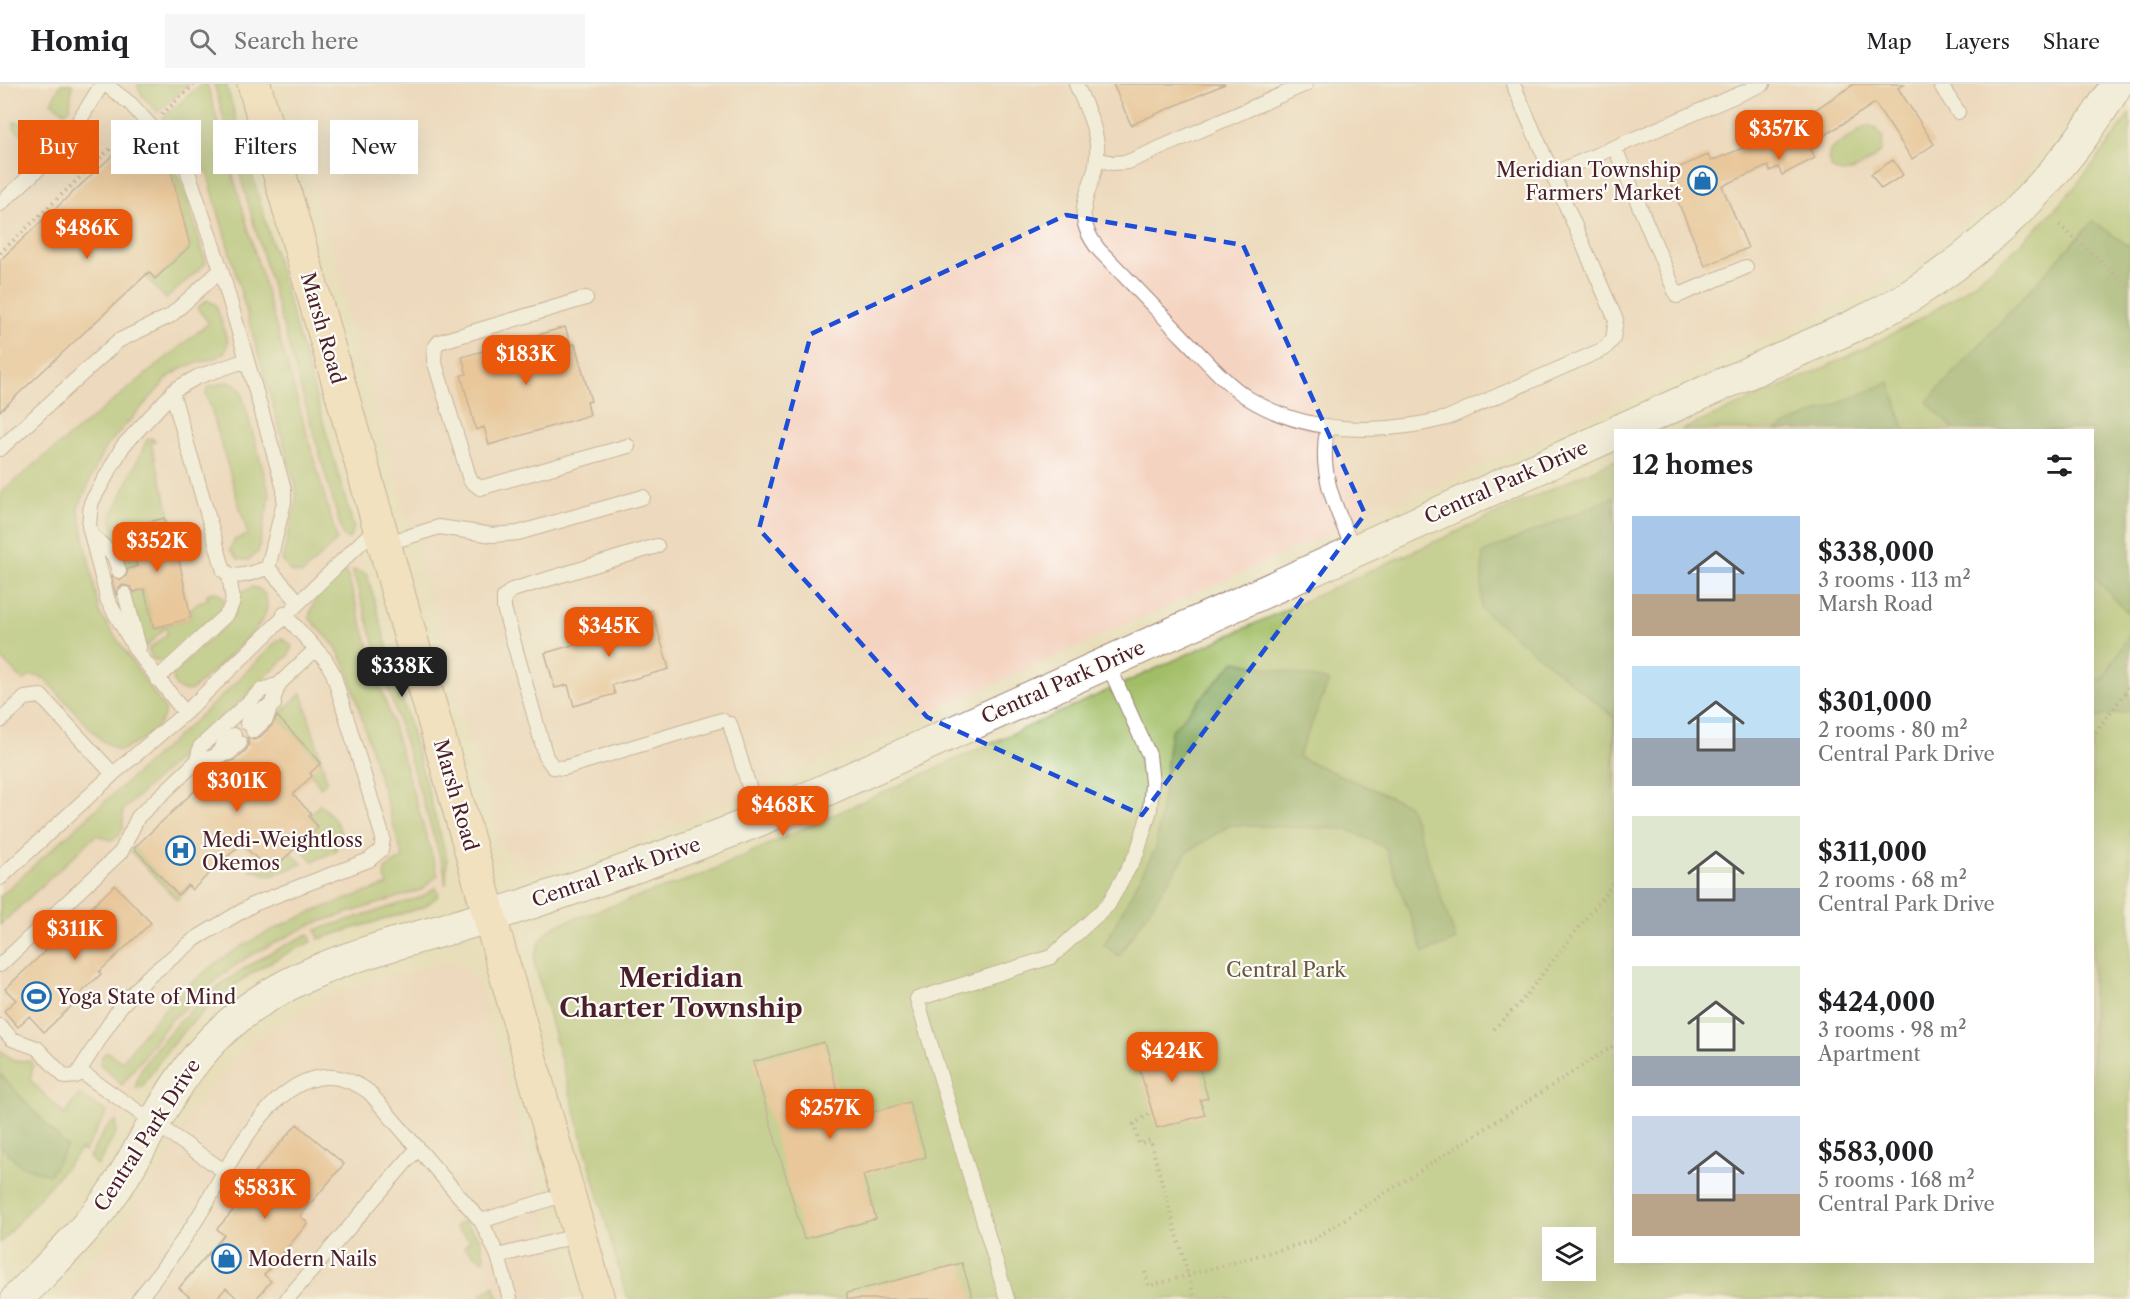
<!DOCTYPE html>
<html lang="en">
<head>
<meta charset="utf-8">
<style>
  body { margin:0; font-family:"Libre Caslon Text",serif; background:#f6f6f6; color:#202124; height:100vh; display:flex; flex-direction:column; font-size:22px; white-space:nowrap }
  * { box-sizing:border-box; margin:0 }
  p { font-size:20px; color:#757577 }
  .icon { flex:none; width:33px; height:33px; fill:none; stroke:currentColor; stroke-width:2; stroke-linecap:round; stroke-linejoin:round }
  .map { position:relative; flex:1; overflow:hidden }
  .drawer { position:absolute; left:1614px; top:345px; width:480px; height:834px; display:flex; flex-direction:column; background:#fff; border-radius:0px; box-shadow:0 6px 24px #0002 }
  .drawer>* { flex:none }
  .top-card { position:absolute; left:18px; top:36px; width:570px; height:54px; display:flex; gap:12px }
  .fabs { position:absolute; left:1542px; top:1143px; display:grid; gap:12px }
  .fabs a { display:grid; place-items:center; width:54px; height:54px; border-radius:0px; background:#fff; box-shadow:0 6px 24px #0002; font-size:30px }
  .price { position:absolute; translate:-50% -51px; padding:0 14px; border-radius:12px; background:#ea580c; color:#fff; font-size:20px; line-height:39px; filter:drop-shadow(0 2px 3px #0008) }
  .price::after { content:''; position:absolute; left:50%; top:36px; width:18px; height:14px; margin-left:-9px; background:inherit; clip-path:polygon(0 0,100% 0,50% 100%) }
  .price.active { background:#222; color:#fff }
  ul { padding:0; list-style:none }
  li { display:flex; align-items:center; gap:18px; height:150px; padding:0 18px }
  li span { display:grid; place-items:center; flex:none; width:168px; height:120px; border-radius:0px; color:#555 }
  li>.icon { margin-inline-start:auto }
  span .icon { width:72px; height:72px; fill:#fffc; stroke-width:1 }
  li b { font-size:26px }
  h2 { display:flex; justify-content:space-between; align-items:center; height:72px; padding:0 18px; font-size:26px }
  .pill { padding:0 21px; border-radius:0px; background:#fff; box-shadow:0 6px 24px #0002; font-size:21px; line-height:54px }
  .pill.active { background:#ea580c; color:#fff }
  header { display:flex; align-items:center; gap:36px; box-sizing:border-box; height:84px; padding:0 30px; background:#fff; border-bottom:2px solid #e0e0e0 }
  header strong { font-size:28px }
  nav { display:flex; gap:33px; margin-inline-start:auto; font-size:21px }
  .search { width:420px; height:54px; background:#f6f6f6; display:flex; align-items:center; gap:15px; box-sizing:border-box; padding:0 21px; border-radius:0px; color:#757577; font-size:22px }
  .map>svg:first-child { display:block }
</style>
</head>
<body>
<header>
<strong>Homiq</strong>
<div class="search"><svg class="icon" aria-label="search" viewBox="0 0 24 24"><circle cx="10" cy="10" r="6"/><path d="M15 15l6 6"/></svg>Search here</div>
<nav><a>Map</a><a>Layers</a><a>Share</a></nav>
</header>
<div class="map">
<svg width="2130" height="1215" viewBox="0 0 2130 1215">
  <rect width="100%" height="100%" fill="#fdfcf7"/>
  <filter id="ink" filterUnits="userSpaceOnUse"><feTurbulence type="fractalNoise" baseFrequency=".0167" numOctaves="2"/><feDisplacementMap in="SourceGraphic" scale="12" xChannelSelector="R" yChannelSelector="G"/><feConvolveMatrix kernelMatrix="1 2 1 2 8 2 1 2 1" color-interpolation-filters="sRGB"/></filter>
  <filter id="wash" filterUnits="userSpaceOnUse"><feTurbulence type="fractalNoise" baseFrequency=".008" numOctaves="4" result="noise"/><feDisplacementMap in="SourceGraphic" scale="24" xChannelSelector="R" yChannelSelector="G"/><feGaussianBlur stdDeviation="1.35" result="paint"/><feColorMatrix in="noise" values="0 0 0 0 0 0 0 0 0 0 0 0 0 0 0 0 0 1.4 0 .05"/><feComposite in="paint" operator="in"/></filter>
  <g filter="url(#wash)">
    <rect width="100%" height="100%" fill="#e8deba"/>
    <path fill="#f4d3c0" d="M 0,0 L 226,0 L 448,784 L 446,801 L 430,819 L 299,864 L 238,899 L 211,921 L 188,943 L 148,993 L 97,1082 L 0,977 Z
      M 284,0 L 2090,0 L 2079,19 L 2014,99 L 1935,166 L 1871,206 L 724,721 L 638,756 L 538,786 L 522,782 L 512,777 L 500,759 Z
      M 448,878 L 466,885 L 480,902 L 568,1215 L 57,1215 L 92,1178 L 126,1136 L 159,1087 L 192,1026 L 244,966 L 269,946 L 323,915 L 352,903 Z"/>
    <path fill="#a1be66" stroke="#766e48" stroke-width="1.5" fill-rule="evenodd" d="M 61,0 L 72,0 L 70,24 L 65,28 L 51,18 Z
      M 137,0 L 189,0 L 158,28 L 142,11 Z
      M 201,0 L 207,0 L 337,456 L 302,490 L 291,488 L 282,476 L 296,418 L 296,403 L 207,88 L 194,67 L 163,34 Z
      M 214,0 L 226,0 L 354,445 L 350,454 L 347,455 L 343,452 Z
      M 2130,29 L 2130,1215 L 627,1215 L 534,878 C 536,862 542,851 556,841 L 699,792 L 1615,376 L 1616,1178 L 2092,1178 L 2092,346 L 1681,346 C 1758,312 1839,280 1913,239 C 2002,188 2074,114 2130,29 ZM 1552,1154 L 1586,1154 L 1586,1186 L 1552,1186 Z
      M 14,38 L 19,38 L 48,54 L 49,59 L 43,60 L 32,49 L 26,54 L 14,44 Z
      M 1867,42 L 1874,43 L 1883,53 L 1881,67 C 1871,77 1844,99 1831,83 C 1827,77 1828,71 1831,65 Z
      M 173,83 L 185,106 L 206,179 L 166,215 L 145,192 L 149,188 L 155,195 L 190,162 L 170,85 Z
      M 207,216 L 216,221 L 228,258 L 225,268 L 218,273 L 184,283 L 170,292 L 104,365 L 78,424 L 100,530 L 165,626 C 164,644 134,662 119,667 L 101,656 L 44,594 L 32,591 L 23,597 L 0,573 L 0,409 L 209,239 L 197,224 Z
      M 227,298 L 235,300 L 241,307 L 270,411 L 258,468 L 248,476 L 238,475 L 230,466 L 234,456 L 248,451 L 206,308 L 209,303 Z
      M 152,354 L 155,357 L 151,359 L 175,449 C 165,466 142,481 123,486 L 113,447 L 112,431 L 147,356 Z
      M 352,486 L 367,490 L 447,775 L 446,801 L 444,786 Z
      M 346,487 L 438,791 L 421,806 L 310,841 L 249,872 L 222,891 L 170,937 L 122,1001 L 100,980 L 103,971 L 107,968 L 122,978 C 196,872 270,840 388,801 L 384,790 L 386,784 L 403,774 L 348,587 L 335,562 L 309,534 C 313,512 328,498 346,487 Z
      M 253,503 C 269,507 270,523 262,536 C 251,554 208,591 192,606 C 178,609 170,600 175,587 L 229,538 L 234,530 L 241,508 Z
      M 144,505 L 154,544 L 164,542 L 164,545 L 146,563 L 129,509 Z
      M 212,508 L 217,508 L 224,514 L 222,525 L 167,577 L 154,576 L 148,566 L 167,550 L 166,541 L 191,534 L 189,526 L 199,518 L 208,515 L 207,510 Z
      M 282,554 L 292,562 L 289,571 L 123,726 L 123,745 L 118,753 L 111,756 L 96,751 L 0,841 L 0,812 L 221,613 L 276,558 Z
      M 302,609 L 327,697 L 320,703 L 310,689 L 320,678 L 277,632 Z
      M 320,720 C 335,735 349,747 334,768 L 313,777 L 298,762 L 318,743 L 309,732 Z
      M 134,764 L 178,811 L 188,802 L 190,804 L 177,816 L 130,767 Z
      M 291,768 L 302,780 L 271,792 L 250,785 L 261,777 L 271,787 Z
      M 436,803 L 439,811 L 424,823 L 319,855 L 316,846 L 422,813 Z
      M 309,850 L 312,858 C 243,886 181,938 143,1002 L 136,1004 C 137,985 150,971 162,957 C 203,908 252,875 309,850 Z
      M 0,966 L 14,977 L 31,977 L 33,982 L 30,996 L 65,1031 L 79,1011 L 107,1028 L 84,1068 L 81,1065 L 0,1159 Z
      M 116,1037 L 116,1049 L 97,1082 L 89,1073 L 107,1043 Z
      M 463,1137 L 480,1155 L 485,1174 L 483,1177 L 464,1163 L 470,1156 L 455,1143 Z
      M 494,1202 L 499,1215 L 487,1215 L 481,1210 Z"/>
    <path fill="#80a55b" stroke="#656243" stroke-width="1.5" d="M 2093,137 L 2130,163 L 2130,531 L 2093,492 L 2092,346 L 1955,346 L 1927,318 Z
      M 1890,298 L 1904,346 L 1775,346 Z
      M 1615,413 L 1615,707 L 1614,633 L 1481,525 L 1483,469 Z
      M 2130,549 L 2130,627 L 2093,634 L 2093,598 L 2103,595 Z
      M 1235,577 L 1329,597 L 1298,673 L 1409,721 L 1456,856 L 1424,869 L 1385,763 L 1347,745 L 1230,741 L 1187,768 L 1119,872 L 1104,861 L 1156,764 L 1171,647 Z
      M 0,990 L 67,1063 L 49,1091 L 22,1082 L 0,1062 Z"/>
    <g id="blocks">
      <path fill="#ebac76" d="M 1113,0 L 1225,0 L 1131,41 Z
        M 1854,0 L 1904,0 L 1898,4 L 1934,60 L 1912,75 L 1875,19 L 1816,57 L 1819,61 L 1811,65 L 1815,74 L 1782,91 L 1778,83 L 1770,87 L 1768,82 L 1722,102 L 1748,164 L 1705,182 L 1666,89 L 1708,71 L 1711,77 L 1755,59 L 1753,55 L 1761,50 L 1757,42 L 1790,25 L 1793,33 L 1801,29 L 1804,33 Z
        M 141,45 L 168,75 L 190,162 L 155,195 L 149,188 L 0,327 L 0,176 Z
        M 1893,76 L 1903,91 L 1881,105 L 1871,90 Z
        M 565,243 L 571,261 L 575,260 L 591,317 L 587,318 L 590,331 L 489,361 L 484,343 L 476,346 L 461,291 L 467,290 L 462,273 Z
        M 164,434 L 172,462 L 176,461 L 191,534 L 154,544 L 144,505 L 134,508 L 131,503 L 123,501 L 118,504 L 116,511 L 111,491 L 121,496 L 126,492 L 128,485 L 137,482 L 127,444 Z
        M 652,526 L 669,585 L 612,601 L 615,610 L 574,622 L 568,601 L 555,604 L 545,569 L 597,554 L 594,543 Z
        M 277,632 L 321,679 L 310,689 L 312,692 L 293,710 L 311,730 L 309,732 L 318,743 L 271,787 L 241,760 L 192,806 L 188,801 L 178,811 L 134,764 L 223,680 L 235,676 L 246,666 L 249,661 L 247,654 L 254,656 L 259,654 L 272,641 Z
        M 115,801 L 151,839 L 99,888 L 101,890 L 79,911 L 81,913 L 44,948 L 29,932 L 18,943 L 4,927 L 16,916 L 5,905 Z
        M 1183,954 L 1188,971 L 1194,966 L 1208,1014 L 1200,1016 L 1205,1031 L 1157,1044 L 1135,970 Z
        M 824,958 L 846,1036 L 909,1018 L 926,1073 L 863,1091 L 876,1135 L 804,1155 L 753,978 Z
        M 297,1040 L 344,1080 L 300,1132 L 308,1139 L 264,1191 L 271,1197 L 256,1215 L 238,1215 L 226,1204 L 216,1215 L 192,1215 L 179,1204 L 224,1151 L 217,1145 L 262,1093 L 255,1088 Z
        M 962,1179 L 973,1215 L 847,1215 L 847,1209 Z"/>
    </g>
  </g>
  <g filter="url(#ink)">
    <use href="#blocks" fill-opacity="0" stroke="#997e72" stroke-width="1.5"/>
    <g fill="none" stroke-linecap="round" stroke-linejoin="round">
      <defs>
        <path id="service" d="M 1076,0 C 1084,19 1095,40 1097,61 C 1100,105 1064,122 1099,166 C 1128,195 1156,225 1185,255 C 1205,275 1224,298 1248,314 C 1307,351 1382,351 1447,334 L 1604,265 L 1613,255 L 1616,236 L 1513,0
          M 1940,0 L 1958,28
          M 1615,64 L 1677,212 L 1746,183
          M 1097,75 L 1112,79 L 1128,78 L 1306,0
          M 1552,90 L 1763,0
          M 0,120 L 64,61 L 102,0
          M 221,186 L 284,405 L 284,418 L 268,484
          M 586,214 L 439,258 L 435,263 L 434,276 L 470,396 L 480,404 L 628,362
          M 172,308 L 224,487 C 237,497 253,488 268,484
          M 1328,342 C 1317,388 1336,425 1354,466
          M 0,365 L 118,257 L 170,232 L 221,186 L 186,82 L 131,20 L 105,0
          M 92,451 L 114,472 L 119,487
          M 385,460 L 439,443 L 493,451 L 518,449 L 643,413
          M 657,462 L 512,506 L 504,513 L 504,524 L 546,673 L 553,683 L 564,684 L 722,636
          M 268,484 L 298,517
          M 125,510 L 139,563
          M 157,595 L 228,529 L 233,517 L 229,491
          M 185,629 L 136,566 L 108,517 L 89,442 L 91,419 L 123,362 L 176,305 L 197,293 L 247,276
          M 0,637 L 25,614 L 41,612 L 113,690 L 185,629 L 377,443
          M 247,639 L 259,627 L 274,620
          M 730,640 L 759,736
          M 253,647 L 266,635 L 279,600
          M 215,674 L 223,661 L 234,651
          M 197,677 L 229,669 L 240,659
          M 0,794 L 113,690
          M 0,881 L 121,768 L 138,733 L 197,677 L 200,663 L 262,606 L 279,600 L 316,565
          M 0,942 L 12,955 L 37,964 L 65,993 L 76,992 L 120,923 L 148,893 L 195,855 L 254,820 L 369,776 L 381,766 L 383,754 L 333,589 L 325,575 L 284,530
          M 81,988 L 224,1087
          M 481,1137 L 569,1109
          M 498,1172 L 580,1151
          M 139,1215 C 162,1186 184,1157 203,1125 C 235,1071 290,951 369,1008 L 481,1137 L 498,1172 L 510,1215
          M 287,1215 L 418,1064
          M 1007,1215 L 917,915 L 1051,873 L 1108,821 L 1137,769 L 1150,726 L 1152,699 L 1149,671 L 1107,578"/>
        <path id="tertiary" d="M 1620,346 C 1678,320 1737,294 1795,268 C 1834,251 1877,233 1913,210 C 1996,157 2067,85 2117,0
          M 17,1215 C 52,1179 90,1144 118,1101 C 153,1046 174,991 224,945 C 297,877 401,861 494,831 C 583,802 672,771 759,736 L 1616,349"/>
        <path id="secondary" d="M 254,0 L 598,1215"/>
      </defs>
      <use href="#service" stroke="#997e72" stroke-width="16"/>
      <use href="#tertiary" stroke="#997e72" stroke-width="34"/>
      <use href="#secondary" stroke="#997e72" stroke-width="35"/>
      <path stroke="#997e72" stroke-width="4" stroke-dasharray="1.5 4.5" stroke-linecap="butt" d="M 162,30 L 195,0
        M 2059,141 L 2130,203
        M 0,169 L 131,45
        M 2092,653 L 2130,602
        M 1494,945 L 1520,919 L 1616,796
        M 1149,1030 L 1134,1040 L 1139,1060 L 1150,1056 L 1195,1215
        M 1145,1188 L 1149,1202 L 1311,1157 L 1616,960"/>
      <use href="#service" stroke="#fff" stroke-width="14"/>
      <use href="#tertiary" stroke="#fff" stroke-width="32"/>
      <use href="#secondary" stroke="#fee4c6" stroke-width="33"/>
    </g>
  </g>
  <path d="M0 0H2130V1215H0ZM 1066,131 L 1243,161 L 1365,430 L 1142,731 L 927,633 L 759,445 L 811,250 Z" fill="#e8deba" fill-opacity=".55" fill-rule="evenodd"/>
  <path fill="none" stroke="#1d4ed8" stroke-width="4.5" stroke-dasharray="12 8" stroke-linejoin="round" d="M 1066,131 L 1243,161 L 1365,430 L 1142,731 L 927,633 L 759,445 L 811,250 Z"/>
  <defs>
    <symbol id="shop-ring" viewBox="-11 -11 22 22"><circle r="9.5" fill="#fdfcf7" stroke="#1f6fb2" stroke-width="1.5"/><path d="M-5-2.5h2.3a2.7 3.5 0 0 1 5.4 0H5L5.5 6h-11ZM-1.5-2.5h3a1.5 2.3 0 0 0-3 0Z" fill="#1f6fb2"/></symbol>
    <symbol id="hospital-ring" viewBox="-11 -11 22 22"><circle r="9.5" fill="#fdfcf7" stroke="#1f6fb2" stroke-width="1.5"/><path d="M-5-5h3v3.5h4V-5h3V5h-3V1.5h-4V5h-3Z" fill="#1f6fb2"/></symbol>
    <symbol id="stadium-ring" viewBox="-11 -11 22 22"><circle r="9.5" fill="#fdfcf7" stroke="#1f6fb2" stroke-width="1.5"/><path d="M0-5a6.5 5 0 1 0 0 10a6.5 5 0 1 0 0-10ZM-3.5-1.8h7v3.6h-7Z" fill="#1f6fb2"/></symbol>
  </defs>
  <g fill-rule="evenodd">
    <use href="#shop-ring" x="1686" y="80" width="33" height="33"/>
    <use href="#hospital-ring" x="164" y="750" width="33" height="33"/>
    <use href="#stadium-ring" x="20" y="896" width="33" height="33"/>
    <use href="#shop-ring" x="210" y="1158" width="33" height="33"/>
  </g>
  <g text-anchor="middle" stroke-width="4.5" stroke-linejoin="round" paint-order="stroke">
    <g font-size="20" fill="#4a1f2b" stroke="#fdfcf7" text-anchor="start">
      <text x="1681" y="93" text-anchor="end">Meridian Township<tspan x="1681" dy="23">Farmers' Market</tspan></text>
      <text x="202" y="763">Medi-Weightloss<tspan x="202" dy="23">Okemos</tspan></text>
      <text x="57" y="920">Yoga State of Mind</text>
      <text x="248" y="1182">Modern Nails</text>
    </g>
    <g font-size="20" fill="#4a1f2b" stroke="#fdfcf7">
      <text transform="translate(323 244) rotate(74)" y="7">Marsh Road</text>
      <text transform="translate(1506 398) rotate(-24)" y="7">Central Park Drive</text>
      <text transform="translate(1063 598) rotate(-24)" y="7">Central Park Drive</text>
      <text transform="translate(456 711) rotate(74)" y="7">Marsh Road</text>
      <text transform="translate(616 788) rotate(-19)" y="7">Central Park Drive</text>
      <text transform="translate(147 1051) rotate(-57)" y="7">Central Park Drive</text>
    </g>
    <g font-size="20" fill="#685740" stroke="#fdfcf7">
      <text x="1286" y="893">Central Park</text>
    </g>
    <g font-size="26" font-weight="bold" fill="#4a1f2b" stroke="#fdfcf7">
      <text x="681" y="903">Meridian<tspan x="681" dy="30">Charter Township</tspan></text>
    </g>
  </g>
</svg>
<div class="fabs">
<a><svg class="icon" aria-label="layers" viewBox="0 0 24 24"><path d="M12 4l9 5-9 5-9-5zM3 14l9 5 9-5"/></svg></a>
</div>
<b class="price" style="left:1779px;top:77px">$357K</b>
<b class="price" style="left:87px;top:176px">$486K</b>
<b class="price" style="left:526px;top:302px">$183K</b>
<b class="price" style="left:157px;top:489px">$352K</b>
<b class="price" style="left:609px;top:574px">$345K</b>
<b class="price active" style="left:402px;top:614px">$338K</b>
<b class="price" style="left:237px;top:729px">$301K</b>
<b class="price" style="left:783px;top:753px">$468K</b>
<b class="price" style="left:75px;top:877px">$311K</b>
<b class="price" style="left:1172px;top:999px">$424K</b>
<b class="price" style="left:830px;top:1056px">$257K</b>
<b class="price" style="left:265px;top:1136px">$583K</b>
<div class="top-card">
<a class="pill active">Buy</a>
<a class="pill">Rent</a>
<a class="pill">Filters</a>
<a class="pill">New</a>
</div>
<section class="drawer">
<h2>12 homes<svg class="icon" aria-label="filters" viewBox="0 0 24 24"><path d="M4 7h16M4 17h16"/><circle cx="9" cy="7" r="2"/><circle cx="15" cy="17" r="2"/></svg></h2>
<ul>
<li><span style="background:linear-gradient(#a9c7e8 65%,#b9a48a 0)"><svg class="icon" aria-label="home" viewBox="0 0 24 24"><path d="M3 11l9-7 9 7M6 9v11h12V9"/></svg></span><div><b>$338,000</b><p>3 rooms · 113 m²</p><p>Marsh Road</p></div></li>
<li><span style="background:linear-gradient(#bfe0f5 60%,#9aa5b1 0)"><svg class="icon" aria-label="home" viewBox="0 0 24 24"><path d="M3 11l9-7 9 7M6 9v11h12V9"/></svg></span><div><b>$301,000</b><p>2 rooms · 80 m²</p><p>Central Park Drive</p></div></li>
<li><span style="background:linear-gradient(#dfe7d0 60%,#9aa5b1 0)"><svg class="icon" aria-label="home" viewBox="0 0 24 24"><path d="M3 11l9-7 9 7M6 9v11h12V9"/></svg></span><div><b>$311,000</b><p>2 rooms · 68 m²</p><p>Central Park Drive</p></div></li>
<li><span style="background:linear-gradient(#dfe7d0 75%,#9aa5b1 0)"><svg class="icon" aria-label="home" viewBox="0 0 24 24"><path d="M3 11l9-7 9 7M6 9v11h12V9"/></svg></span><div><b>$424,000</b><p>3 rooms · 98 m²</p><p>Apartment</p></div></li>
<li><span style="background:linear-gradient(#c9d6e8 65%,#b9a48a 0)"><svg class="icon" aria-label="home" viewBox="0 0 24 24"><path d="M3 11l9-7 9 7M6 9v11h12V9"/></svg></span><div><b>$583,000</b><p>5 rooms · 168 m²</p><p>Central Park Drive</p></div></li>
</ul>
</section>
</div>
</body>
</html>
